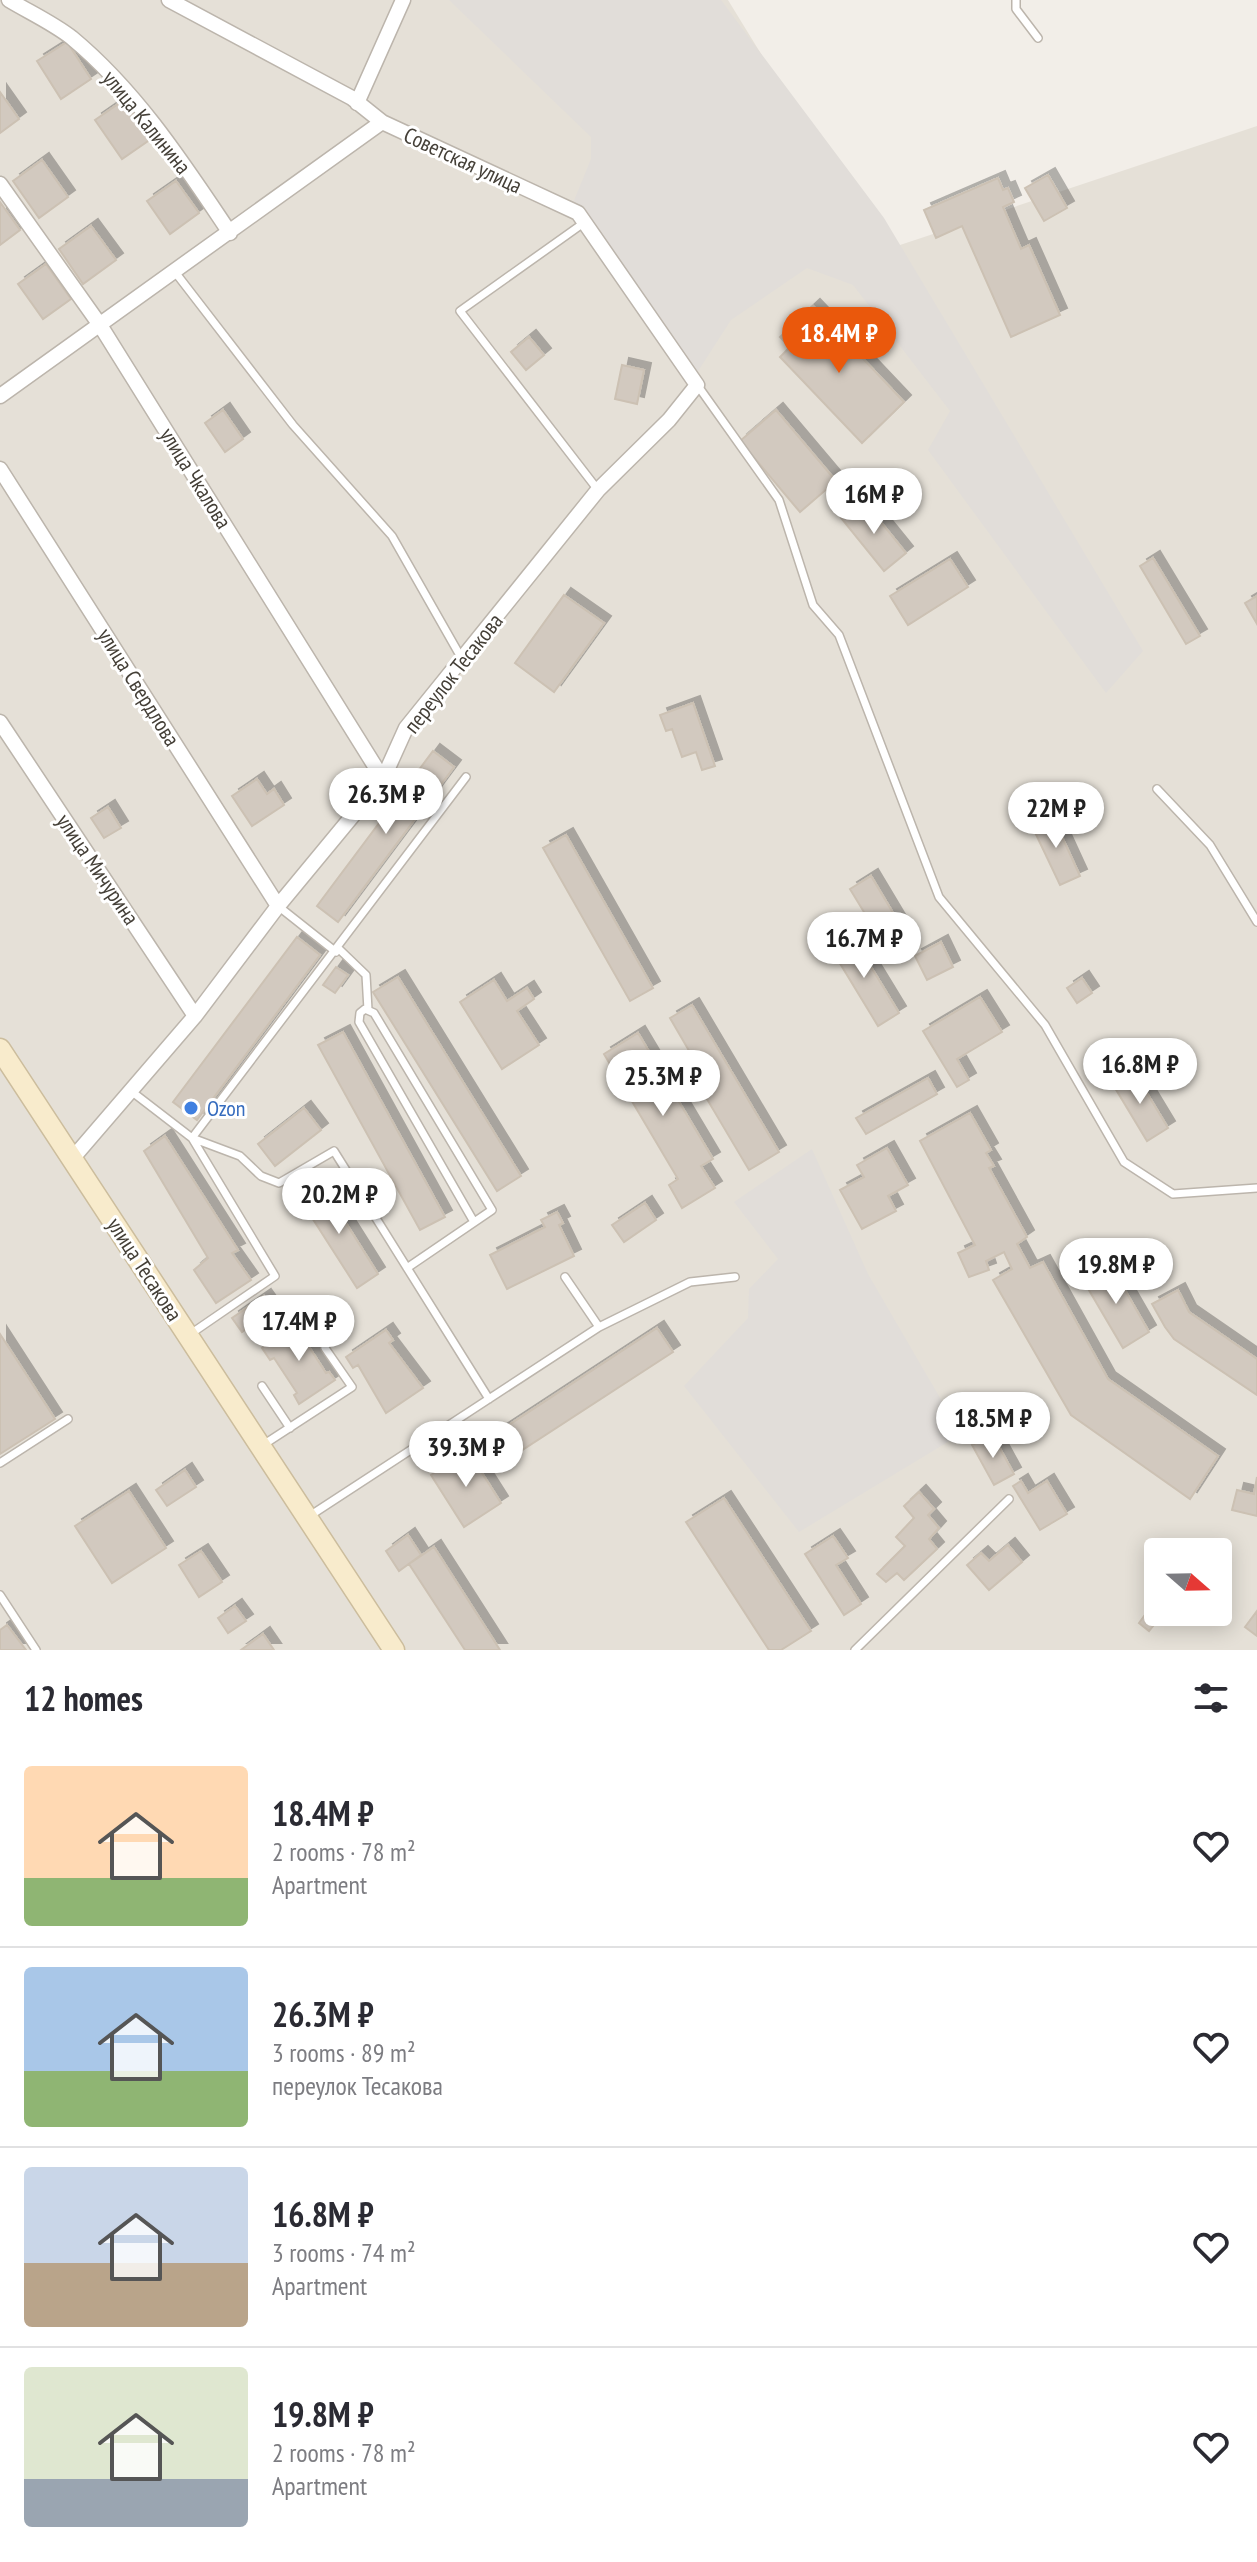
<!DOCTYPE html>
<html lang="en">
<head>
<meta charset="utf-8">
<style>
  body { margin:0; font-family:"PT Sans Narrow",sans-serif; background:#f2f2f3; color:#2b2b33; height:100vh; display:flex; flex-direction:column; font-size:30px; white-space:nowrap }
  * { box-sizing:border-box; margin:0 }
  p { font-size:26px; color:#7c7c81 }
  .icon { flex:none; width:44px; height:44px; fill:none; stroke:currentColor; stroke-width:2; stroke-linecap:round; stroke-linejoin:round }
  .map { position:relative; height:1650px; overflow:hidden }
  .drawer { display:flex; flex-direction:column; background:#fff; flex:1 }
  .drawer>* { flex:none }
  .needle { width:52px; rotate:110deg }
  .controls { position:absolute; left:1144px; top:1538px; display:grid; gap:16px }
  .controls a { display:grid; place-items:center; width:88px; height:88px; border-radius:8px; background:#fff; box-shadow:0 4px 20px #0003; font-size:40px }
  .price { position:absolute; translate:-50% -68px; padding:0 18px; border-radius:28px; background:#fff; color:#222; font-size:26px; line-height:52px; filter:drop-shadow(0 2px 4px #0008) }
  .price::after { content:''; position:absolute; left:50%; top:48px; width:24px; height:18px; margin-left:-12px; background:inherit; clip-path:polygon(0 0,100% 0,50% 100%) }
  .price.selected { background:#ea580c; color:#fff }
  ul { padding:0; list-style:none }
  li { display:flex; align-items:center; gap:24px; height:200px; padding:0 24px }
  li+li { border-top:2px solid #e1e1e2 }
  li span { display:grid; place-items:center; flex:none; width:224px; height:160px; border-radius:8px; color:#555 }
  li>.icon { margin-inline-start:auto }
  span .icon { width:96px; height:96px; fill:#fffc; stroke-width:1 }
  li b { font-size:34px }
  h2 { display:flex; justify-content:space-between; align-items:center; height:96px; padding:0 24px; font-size:34px }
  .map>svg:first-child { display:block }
</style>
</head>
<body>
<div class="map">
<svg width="1257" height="1650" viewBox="0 0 1257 1650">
  <defs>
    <filter id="shadow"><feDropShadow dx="7" dy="-7" stdDeviation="0" flood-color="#0004"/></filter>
  </defs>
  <rect width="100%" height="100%" fill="#f2eee8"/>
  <path fill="#e5e0d7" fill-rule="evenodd" d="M 0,0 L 728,0 L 882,251 L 1257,126 L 1257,1650 L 0,1650 ZM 1158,1552 L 1218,1552 L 1218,1612 L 1158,1612 Z"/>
  <path fill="#e1ddd9" d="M 449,0 L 721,0 L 884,218 L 1143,651 L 1106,693 L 928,450 L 950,411 L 853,285 L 807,268 L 731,320 L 693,379 L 573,203 L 591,159 L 591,137 Z
    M 812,1149 L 868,1274 L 961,1434 L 799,1532 L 684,1386 L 748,1318 L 749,1289 L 778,1259 L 734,1202 Z"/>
  <path fill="#d2c9bf" stroke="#ccc1b3" stroke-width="2" filter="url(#shadow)" d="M 67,42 L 91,79 L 61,99 L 37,61 Z
    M 0,92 L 19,119 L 0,133 Z
    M 124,100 L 151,139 L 122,159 L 95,120 Z
    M 42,160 L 68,197 L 39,218 L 13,181 Z
    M 1048,175 L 1067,208 L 1044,221 L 1025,188 Z
    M 998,178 L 1003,190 L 1008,188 L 1014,202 L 1003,207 L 1021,249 L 1029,245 L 1060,315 L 1011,337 L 962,226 L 936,238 L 924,210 Z
    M 176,181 L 199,213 L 170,234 L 147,201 Z
    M 0,202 L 20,230 L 0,245 Z
    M 91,226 L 116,260 L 83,284 L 59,249 Z
    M 46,264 L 71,299 L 43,319 L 18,284 Z
    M 813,306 L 904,402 L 862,443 L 780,357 L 790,347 L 780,337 Z
    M 529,337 L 544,355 L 526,370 L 511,352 Z
    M 622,365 L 644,370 L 637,404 L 615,399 Z
    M 223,410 L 243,439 L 225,452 L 205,423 Z
    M 776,410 L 836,481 L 800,512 L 740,441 Z
    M 863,500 L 906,553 L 884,571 L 841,518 Z
    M 1153,558 L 1200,636 L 1186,644 L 1140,566 Z
    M 950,559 L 968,587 L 908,625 L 890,596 Z
    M 564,595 L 604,623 L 554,692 L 515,663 Z
    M 1257,596 L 1257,624 L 1245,603 Z
    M 693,703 L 715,766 L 702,770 L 696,752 L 682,757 L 672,729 L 666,731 L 660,715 Z
    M 433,751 L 454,767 L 338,922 L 317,906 Z
    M 257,779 L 267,794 L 274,789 L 284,805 L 252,826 L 232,796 Z
    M 108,807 L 121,828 L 104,838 L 91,818 Z
    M 1052,815 L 1080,876 L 1060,885 L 1031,824 Z
    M 566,835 L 653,988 L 630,1001 L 543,848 Z
    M 871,876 L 902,928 L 881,940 L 850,889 Z
    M 851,934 L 899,1013 L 878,1026 L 830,947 Z
    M 297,937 L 320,955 L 197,1120 L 173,1102 Z
    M 941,942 L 953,967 L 927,980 L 915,956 Z
    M 336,967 L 348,975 L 335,993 L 323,985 Z
    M 398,977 L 521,1176 L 497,1191 L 373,992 Z
    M 1082,978 L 1092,993 L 1077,1003 L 1067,988 Z
    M 494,980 L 507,1001 L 527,988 L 534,999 L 517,1011 L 539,1045 L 502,1069 L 460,1002 Z
    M 980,997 L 1002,1032 L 957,1059 L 969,1080 L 957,1087 L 923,1031 Z
    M 692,1005 L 779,1152 L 749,1170 L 701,1089 L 709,1085 L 670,1018 Z
    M 343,1032 L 445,1217 L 420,1230 L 318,1045 Z
    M 638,1033 L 713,1159 L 701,1166 L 715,1188 L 682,1208 L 669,1185 L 678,1179 L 604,1054 Z
    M 1133,1070 L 1168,1128 L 1147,1141 L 1112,1083 Z
    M 928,1078 L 937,1094 L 866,1134 L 856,1118 Z
    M 304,1108 L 321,1130 L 275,1166 L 258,1144 Z
    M 970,1113 L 991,1150 L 986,1153 L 994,1166 L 989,1168 L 1027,1237 L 1017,1244 L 1030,1268 L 1043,1262 L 1108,1379 L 1218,1456 L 1190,1499 L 1071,1415 L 993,1280 L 1012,1269 L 1004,1252 L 986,1261 L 989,1270 L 969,1277 L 958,1253 L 975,1245 L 920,1141 Z
    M 165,1136 L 238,1250 L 232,1253 L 251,1280 L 216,1303 L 194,1270 L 208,1258 L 144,1151 Z
    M 887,1148 L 908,1185 L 888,1196 L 896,1211 L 862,1229 L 840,1190 L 864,1177 L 857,1165 Z
    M 322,1185 L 378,1274 L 357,1288 L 300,1199 Z
    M 645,1203 L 656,1220 L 624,1242 L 612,1225 Z
    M 557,1212 L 563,1223 L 559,1225 L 574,1256 L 507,1289 L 490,1255 L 545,1227 L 541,1220 Z
    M 1110,1264 L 1149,1332 L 1123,1348 L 1083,1280 Z
    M 1178,1290 L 1189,1312 L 1257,1359 L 1257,1395 L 1174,1339 L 1165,1327 L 1152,1304 Z
    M 264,1296 L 274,1310 L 242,1332 L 232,1318 Z
    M 301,1322 L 308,1332 L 302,1336 L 326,1373 L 329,1372 L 335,1380 L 299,1404 L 294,1395 L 297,1393 L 274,1358 L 270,1360 L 262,1348 Z
    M 657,1328 L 673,1352 L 510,1458 L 495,1434 Z
    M 386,1330 L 393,1340 L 389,1343 L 423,1388 L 386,1413 L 358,1365 L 353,1368 L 346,1357 Z
    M 0,1334 L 55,1419 L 0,1454 Z
    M 992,1434 L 1014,1474 L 994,1485 L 972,1445 Z
    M 468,1451 L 501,1503 L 464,1527 L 431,1475 Z
    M 185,1470 L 196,1487 L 167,1506 L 156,1490 Z
    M 1257,1477 L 1257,1516 L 1232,1510 L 1237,1490 L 1254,1494 Z
    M 1021,1481 L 1028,1493 L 1047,1481 L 1067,1514 L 1040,1530 L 1013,1486 Z
    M 129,1491 L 166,1548 L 112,1583 L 75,1526 Z
    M 919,1492 L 934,1509 L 928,1515 L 939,1528 L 929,1539 L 937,1549 L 904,1580 L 897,1573 L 886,1582 L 877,1574 L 905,1546 L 896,1537 L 914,1518 L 904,1506 Z
    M 724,1498 L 811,1631 L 781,1650 L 769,1650 L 686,1522 Z
    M 408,1535 L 421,1555 L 399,1571 L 386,1551 Z
    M 833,1536 L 848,1558 L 836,1565 L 861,1604 L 844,1615 L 805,1554 Z
    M 1008,1545 L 1022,1562 L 989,1590 L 967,1565 L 981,1553 L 989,1561 Z
    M 434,1547 L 500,1650 L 465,1650 L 409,1564 Z
    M 201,1551 L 222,1582 L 199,1597 L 179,1565 Z
    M 235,1606 L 246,1621 L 228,1633 L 218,1618 Z
    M 1150,1608 L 1161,1616 L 1149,1631 L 1139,1623 Z
    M 1257,1611 L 1257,1636 L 1245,1627 Z
    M 7,1625 L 26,1650 L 0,1650 L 0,1630 Z
    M 263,1634 L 274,1650 L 241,1650 Z"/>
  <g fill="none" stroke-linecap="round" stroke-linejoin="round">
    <defs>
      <path id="lane" d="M 1016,0 L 1016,9 L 1038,38
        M 585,222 L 460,311 L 598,490
        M 175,272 L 293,425 L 392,536 L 462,659
        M 698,386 L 779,500 L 813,605 L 839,635 L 939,897 L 1045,1025 L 1124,1162 L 1173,1194 L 1257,1188
        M 1157,789 L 1210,845 L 1257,922
        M 278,906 L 336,952
        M 339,949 L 366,975 L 368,1010
        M 131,1091 L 192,1138 L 466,777
        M 192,1138 L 240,1156 L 261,1176 L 279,1183 L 334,1151 L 489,1399
        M 407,1268 L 492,1210 L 374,1013 L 365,1009 L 360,1013 L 359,1022 L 474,1222
        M 565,1277 L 599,1327
        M 189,1335 L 275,1276 L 192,1138
        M 262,1386 L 290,1428
        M 263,1445 L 352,1387 L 325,1348
        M 0,1463 L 68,1419
        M 308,1517 L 599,1327 L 690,1282 L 735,1277
        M 0,1595 L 36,1650
        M 855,1650 L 1009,1499"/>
      <path id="street" d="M 9,0 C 29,12 53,23 72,38 C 137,92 183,163 230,233
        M 357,103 L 403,0
        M 0,184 L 100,325 L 383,779
        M 0,396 L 382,122
        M 0,469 L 278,906
        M 0,722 L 195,1016
        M 72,1159 L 195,1016 L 278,906 L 383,779 L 406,728 L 598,490 L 669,420 L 697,385 L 578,213 L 382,122 L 352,98 L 169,0"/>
      <path id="secondary" d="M 0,1049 L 394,1650"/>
    </defs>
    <use href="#lane" stroke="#bcb5ac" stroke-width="10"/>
    <use href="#street" stroke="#bcb5ac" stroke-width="17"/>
    <use href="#secondary" stroke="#ccbd9d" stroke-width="23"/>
    <use href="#lane" stroke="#fff" stroke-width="7"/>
    <use href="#street" stroke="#fff" stroke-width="14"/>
    <use href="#secondary" stroke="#f8ebcc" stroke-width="20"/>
  </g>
  <circle fill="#3f7fe0" stroke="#fff" stroke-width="3" cx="191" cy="1108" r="8"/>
  <g text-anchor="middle" stroke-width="6" stroke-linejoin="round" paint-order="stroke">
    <g font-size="22" fill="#443f37" stroke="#fff">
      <text transform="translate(147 122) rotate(51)" y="8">улица Калинина</text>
      <text transform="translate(463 160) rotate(25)" y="8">Советская улица</text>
      <text transform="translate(196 478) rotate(58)" y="8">улица Чкалова</text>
      <text transform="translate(453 673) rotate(-52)" y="8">переулок Тесакова</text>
      <text transform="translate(139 687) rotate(58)" y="8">улица Свердлова</text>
      <text transform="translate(98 869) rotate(56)" y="8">улица Мичурина</text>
      <text transform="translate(145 1269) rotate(57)" y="8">улица Тесакова</text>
    </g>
    <g font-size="22" fill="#366cbe" stroke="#fff" text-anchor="start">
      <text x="207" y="1116">Ozon</text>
    </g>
  </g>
</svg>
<div class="controls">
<a><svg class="needle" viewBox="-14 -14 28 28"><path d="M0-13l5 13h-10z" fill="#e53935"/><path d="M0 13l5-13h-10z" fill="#7c7c81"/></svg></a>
</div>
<b class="price selected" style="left:839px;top:375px">18.4M ₽</b>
<b class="price" style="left:874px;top:536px">16M ₽</b>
<b class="price" style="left:386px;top:836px">26.3M ₽</b>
<b class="price" style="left:1056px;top:850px">22M ₽</b>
<b class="price" style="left:864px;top:980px">16.7M ₽</b>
<b class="price" style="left:1140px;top:1106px">16.8M ₽</b>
<b class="price" style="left:663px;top:1118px">25.3M ₽</b>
<b class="price" style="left:339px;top:1236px">20.2M ₽</b>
<b class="price" style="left:1116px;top:1306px">19.8M ₽</b>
<b class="price" style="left:299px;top:1363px">17.4M ₽</b>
<b class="price" style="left:993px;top:1460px">18.5M ₽</b>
<b class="price" style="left:466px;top:1489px">39.3M ₽</b>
</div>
<section class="drawer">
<h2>12 homes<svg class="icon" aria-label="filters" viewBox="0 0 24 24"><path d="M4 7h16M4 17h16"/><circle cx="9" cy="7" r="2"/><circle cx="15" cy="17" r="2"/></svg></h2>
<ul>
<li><span style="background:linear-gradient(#ffd9b3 70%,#8fb573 0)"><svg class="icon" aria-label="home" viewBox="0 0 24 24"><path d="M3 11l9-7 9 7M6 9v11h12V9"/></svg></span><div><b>18.4M ₽</b><p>2 rooms · 78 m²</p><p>Apartment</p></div><svg class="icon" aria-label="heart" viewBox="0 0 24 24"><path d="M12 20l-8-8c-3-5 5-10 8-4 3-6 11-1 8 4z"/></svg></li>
<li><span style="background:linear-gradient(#a9c7e8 65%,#8fb573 0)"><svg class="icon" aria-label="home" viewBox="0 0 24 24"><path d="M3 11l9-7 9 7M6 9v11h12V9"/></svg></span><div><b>26.3M ₽</b><p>3 rooms · 89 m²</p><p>переулок Тесакова</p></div><svg class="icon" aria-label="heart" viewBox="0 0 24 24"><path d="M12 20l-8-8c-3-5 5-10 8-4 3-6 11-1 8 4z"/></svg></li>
<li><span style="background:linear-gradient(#c9d6e8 60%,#b9a48a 0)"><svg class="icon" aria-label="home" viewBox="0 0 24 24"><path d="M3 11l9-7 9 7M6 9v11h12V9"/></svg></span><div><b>16.8M ₽</b><p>3 rooms · 74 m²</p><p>Apartment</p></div><svg class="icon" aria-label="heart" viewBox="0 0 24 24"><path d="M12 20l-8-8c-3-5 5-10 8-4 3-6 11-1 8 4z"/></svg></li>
<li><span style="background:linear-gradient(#dfe7d0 70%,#9aa5b1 0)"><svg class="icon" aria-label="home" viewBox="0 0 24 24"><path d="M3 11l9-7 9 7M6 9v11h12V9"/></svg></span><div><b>19.8M ₽</b><p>2 rooms · 78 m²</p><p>Apartment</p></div><svg class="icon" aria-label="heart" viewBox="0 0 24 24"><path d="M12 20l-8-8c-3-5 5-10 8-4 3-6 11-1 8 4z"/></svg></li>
</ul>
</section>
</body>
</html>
